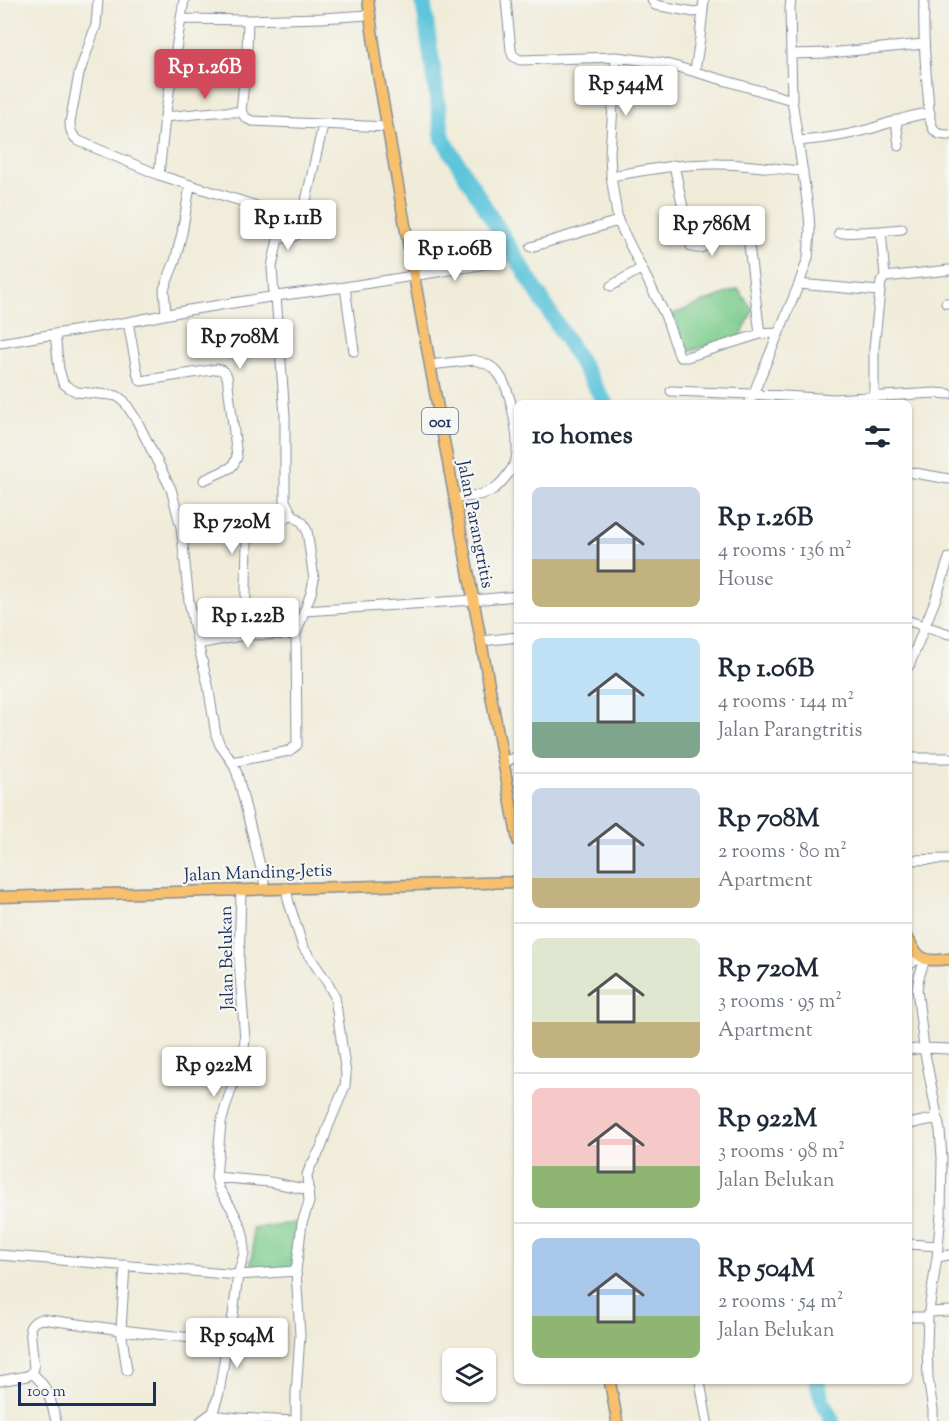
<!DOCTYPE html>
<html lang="en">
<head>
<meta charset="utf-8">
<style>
  body { margin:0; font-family:"Sorts Mill Goudy",serif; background:#f2f2f3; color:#1f2937; height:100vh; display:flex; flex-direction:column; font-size:22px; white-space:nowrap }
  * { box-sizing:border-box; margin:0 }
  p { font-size:20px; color:#747a83 }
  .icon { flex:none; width:33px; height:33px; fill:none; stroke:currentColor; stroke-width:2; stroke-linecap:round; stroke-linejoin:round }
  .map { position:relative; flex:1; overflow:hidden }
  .panel { position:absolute; left:514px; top:400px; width:398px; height:984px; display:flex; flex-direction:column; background:#fff; border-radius:9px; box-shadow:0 2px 4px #0004 }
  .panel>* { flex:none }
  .tools { position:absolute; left:442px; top:1348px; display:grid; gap:12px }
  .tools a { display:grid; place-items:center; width:54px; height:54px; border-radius:9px; background:#fff; box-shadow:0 2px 4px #0004; font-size:30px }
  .scale { position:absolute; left:18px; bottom:15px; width:138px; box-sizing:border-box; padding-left:6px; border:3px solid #1b2f5e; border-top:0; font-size:16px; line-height:21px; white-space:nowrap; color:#1b2f5e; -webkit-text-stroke:4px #f6f6f2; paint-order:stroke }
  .price { position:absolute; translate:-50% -51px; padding:0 14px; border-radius:6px; background:#fff; color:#222; font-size:20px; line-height:39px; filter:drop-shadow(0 2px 3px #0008) }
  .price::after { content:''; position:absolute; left:50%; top:36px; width:18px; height:14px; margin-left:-9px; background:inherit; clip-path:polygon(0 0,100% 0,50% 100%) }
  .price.current { background:#d1495b; color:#fff }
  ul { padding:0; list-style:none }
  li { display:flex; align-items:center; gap:18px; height:150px; padding:0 18px }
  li+li { border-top:2px solid #e0e1e3 }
  li span { display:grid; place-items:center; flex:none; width:168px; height:120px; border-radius:9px; color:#555 }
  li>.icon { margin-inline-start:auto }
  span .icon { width:72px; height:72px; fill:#fffc; stroke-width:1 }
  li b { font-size:26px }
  h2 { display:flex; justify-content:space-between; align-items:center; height:72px; padding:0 18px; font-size:26px }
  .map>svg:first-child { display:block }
</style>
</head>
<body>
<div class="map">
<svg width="949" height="1421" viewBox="0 0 949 1421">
  <rect width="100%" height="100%" fill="#f6f6f2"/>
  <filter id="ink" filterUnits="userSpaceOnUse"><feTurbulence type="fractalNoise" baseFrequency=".0167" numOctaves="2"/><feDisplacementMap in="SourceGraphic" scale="12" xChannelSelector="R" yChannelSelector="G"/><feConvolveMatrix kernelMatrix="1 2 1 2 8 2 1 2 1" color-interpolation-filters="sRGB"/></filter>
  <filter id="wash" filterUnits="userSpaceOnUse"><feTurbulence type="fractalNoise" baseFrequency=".008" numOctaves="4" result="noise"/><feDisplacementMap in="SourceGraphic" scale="24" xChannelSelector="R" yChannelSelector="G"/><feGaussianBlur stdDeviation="1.35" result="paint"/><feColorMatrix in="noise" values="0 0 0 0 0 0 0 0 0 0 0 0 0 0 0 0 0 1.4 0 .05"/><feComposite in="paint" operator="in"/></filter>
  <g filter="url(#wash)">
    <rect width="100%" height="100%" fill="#f0ecd9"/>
    <path fill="#7ccc8c" stroke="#4c7e75" stroke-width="1.5" d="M 738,289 L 753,310 L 741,336 L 687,352 L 671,315 Z
      M 302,1222 L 294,1269 L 250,1270 L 253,1247 L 252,1228 Z"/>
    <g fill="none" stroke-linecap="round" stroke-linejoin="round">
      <path stroke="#5ec5db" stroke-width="16" d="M 423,0 L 443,139 L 606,404
        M 817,1382 L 823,1402 L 832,1421"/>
    </g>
  </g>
  <g filter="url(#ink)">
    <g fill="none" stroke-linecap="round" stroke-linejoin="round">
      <defs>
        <path id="minor" d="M 98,0 L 96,25 L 79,74 L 70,122 C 70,131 72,136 79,141 L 159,175 L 269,210 L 276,214 L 282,220 L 272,267 L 274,296
          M 506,0 L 511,50 L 513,56 L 520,60 L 616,57 L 648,61 L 663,63 L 706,75 L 792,100
          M 652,0 L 655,5 L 694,12 L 702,10
          M 924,0 C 923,32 925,64 928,95 C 929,105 928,119 933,128 C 936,135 943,135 949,135
          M 369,15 L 321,18 L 248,20 L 247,51 L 241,112 L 246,118 L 252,121 L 388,127
          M 181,19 L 248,20
          M 791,54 L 829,53 L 924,44
          M 616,57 L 610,153 L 611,176 L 618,221 L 665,315 L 679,355 L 680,357 L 687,357 L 760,334 L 779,333
          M 695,71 L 700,38 L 704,0
          M 165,117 L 215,112 L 241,112
          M 896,120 L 899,146
          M 799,141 C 823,139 846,136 870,129 C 890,123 909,115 930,113
          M 674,165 L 691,246 L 696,248 L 701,248 C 714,240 739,217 748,237 L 760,334
          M 159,175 L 165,117 L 184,0
          M 611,176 C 647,170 682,163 719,164 C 747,164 775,169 803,171
          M 881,231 L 902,229
          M 839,233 L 881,231 L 885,277
          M 279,238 C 286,238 295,239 299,232 L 323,125
          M 531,247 L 618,221
          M 799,284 L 879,291
          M 611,286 L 642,268
          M 345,287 L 354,351
          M 946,303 L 949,303
          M 166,314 L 164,289 L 175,261 L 182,233 L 190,186
          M 128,322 L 138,376 L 141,381 L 218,369 L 222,370 L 227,376 L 237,457 L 233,465 L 230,468 L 204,480
          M 55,334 L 59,369 L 63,383 L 68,387 L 77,392 L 111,395 L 117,396 L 124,401 L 137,421 L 171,489 L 181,527 L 189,601 L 198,644 L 208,685 L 216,735 L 220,745 L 232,762 L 237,773 L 266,889
          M 0,343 L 128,322 L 189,310 L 276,296 L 345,287 L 492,263
          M 430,365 L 474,360 C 483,362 492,365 498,373 C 511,389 520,438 516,459 C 515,467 501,484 494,489 C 482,496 467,497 454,498
          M 671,391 L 752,394 L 834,399 L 935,393 L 949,394
          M 874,397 L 874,348 L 881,282 L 885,277 L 949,270
          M 749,404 L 799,284 L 808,258 L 810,231 L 809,214 L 792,100 L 790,8 L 791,0
          M 909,472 L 949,479
          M 304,611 L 474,600 L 518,596
          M 909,621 L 949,634
          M 245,635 L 247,541 L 250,537 L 266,530 L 292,514
          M 481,641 L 518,637
          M 198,644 L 245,635 L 296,634
          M 909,666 L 936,598 L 949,558
          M 909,758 L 949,758
          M 232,762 L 289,751 L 297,745 L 296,634 L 311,593 L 314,579 L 307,531 L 303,523 L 292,514 L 285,501 L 285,416 L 276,296
          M 503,763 L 518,756
          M 909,860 L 949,859
          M 286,888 L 289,903 L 303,947 L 327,982 L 335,997 L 346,1074 L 345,1086 L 328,1127 L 321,1148 L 310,1167 L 307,1175 L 309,1202 L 302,1223 L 296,1271 L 300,1335 L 296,1394 L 296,1421
          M 925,959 L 919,977 L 917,989 L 924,1048 L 940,1131 L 942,1158 L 941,1214 L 937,1257 L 928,1317 L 927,1345 L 928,1378 L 933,1410 L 933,1421
          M 909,965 L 920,957
          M 909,1050 L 924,1048 L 949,1049
          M 909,1124 L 937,1118
          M 216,1177 L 270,1182 L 309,1190
          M 909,1244 L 938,1246
          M 0,1255 L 238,1275 L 296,1271
          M 937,1257 L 949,1255
          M 929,1312 L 949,1311
          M 909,1317 L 928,1317
          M 127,1370 L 121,1330 L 227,1342
          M 32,1373 C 50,1389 50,1399 56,1421
          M 0,1381 L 27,1376 L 32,1373 L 34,1368 L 30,1328 C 33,1322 36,1320 42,1319 L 121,1330 L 125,1265
          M 700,1382 L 707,1421
          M 210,1415 L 239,1418 L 294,1421
          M 201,1421 L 213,1412 L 219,1393 L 227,1342 L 233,1315 L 238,1275 L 244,1254 L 244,1239 L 241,1227 L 232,1209 L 219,1189 L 216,1177 L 221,1123 L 227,1102 L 243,1055 L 245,1040 L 239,961 L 241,890"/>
        <path id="major" d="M 368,0 L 378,74 L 430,365 L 518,841
          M 0,897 L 518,882
          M 909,940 C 918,961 928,962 949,959
          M 610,1382 L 617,1421"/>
      </defs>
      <use href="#minor" stroke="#868e9c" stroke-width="11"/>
      <use href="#major" stroke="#868e9c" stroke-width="13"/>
      <use href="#minor" stroke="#fff" stroke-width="9"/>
      <use href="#major" stroke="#f7c06c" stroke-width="10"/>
    </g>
  </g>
  <g text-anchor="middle" stroke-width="4.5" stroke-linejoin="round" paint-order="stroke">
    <rect fill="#f6f6f2" stroke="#5d6b8a" stroke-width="1.5" x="422" y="408" width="36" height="26" rx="4.5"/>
    <g font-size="16" font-weight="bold" fill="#1b2f5e">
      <text x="440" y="427">001</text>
    </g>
    <g font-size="18" fill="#1b2f5e" stroke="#f6f6f2">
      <text transform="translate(476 524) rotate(79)" y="6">Jalan Parangtritis</text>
      <text transform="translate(258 872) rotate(-2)" y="6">Jalan Manding-Jetis</text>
      <text transform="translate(226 958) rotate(-91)" y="6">Jalan Belukan</text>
    </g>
  </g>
</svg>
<div class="tools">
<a><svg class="icon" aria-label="layers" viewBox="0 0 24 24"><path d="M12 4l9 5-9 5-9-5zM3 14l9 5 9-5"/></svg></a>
</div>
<div class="scale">100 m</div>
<b class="price current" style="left:205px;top:100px">Rp 1.26B</b>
<b class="price" style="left:626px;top:117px">Rp 544M</b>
<b class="price" style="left:288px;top:251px">Rp 1.11B</b>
<b class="price" style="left:712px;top:257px">Rp 786M</b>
<b class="price" style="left:455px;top:282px">Rp 1.06B</b>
<b class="price" style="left:240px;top:370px">Rp 708M</b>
<b class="price" style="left:232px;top:555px">Rp 720M</b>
<b class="price" style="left:248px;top:649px">Rp 1.22B</b>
<b class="price" style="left:214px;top:1098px">Rp 922M</b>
<b class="price" style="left:237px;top:1369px">Rp 504M</b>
<section class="panel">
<h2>10 homes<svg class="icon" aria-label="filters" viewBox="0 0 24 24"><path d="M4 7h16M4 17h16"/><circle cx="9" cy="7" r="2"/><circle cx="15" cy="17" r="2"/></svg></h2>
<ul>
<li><span style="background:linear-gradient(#c9d6e8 60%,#c2b280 0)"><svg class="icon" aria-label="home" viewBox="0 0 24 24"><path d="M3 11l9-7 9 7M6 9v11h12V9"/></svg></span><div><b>Rp 1.26B</b><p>4 rooms · 136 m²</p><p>House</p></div></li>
<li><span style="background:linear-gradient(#bfe0f5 70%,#7fa58c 0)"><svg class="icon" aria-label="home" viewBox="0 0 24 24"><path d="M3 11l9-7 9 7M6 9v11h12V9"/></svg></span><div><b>Rp 1.06B</b><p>4 rooms · 144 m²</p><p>Jalan Parangtritis</p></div></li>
<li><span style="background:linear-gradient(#c9d6e8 75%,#c2b280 0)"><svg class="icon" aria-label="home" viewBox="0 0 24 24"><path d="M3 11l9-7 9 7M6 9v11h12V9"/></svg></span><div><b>Rp 708M</b><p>2 rooms · 80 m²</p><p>Apartment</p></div></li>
<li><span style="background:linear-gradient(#dfe7d0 70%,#c2b280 0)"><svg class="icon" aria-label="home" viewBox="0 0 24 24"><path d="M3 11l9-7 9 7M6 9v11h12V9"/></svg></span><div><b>Rp 720M</b><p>3 rooms · 95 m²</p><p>Apartment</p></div></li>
<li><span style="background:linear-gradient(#f6c9c9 65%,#8fb573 0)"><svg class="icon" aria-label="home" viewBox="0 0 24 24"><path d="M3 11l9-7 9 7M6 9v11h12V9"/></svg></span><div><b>Rp 922M</b><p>3 rooms · 98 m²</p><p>Jalan Belukan</p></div></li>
<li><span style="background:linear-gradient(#a9c7e8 65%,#8fb573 0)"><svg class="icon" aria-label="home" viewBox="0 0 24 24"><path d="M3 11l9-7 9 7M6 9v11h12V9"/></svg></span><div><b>Rp 504M</b><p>2 rooms · 54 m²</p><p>Jalan Belukan</p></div></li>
</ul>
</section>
</div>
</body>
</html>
